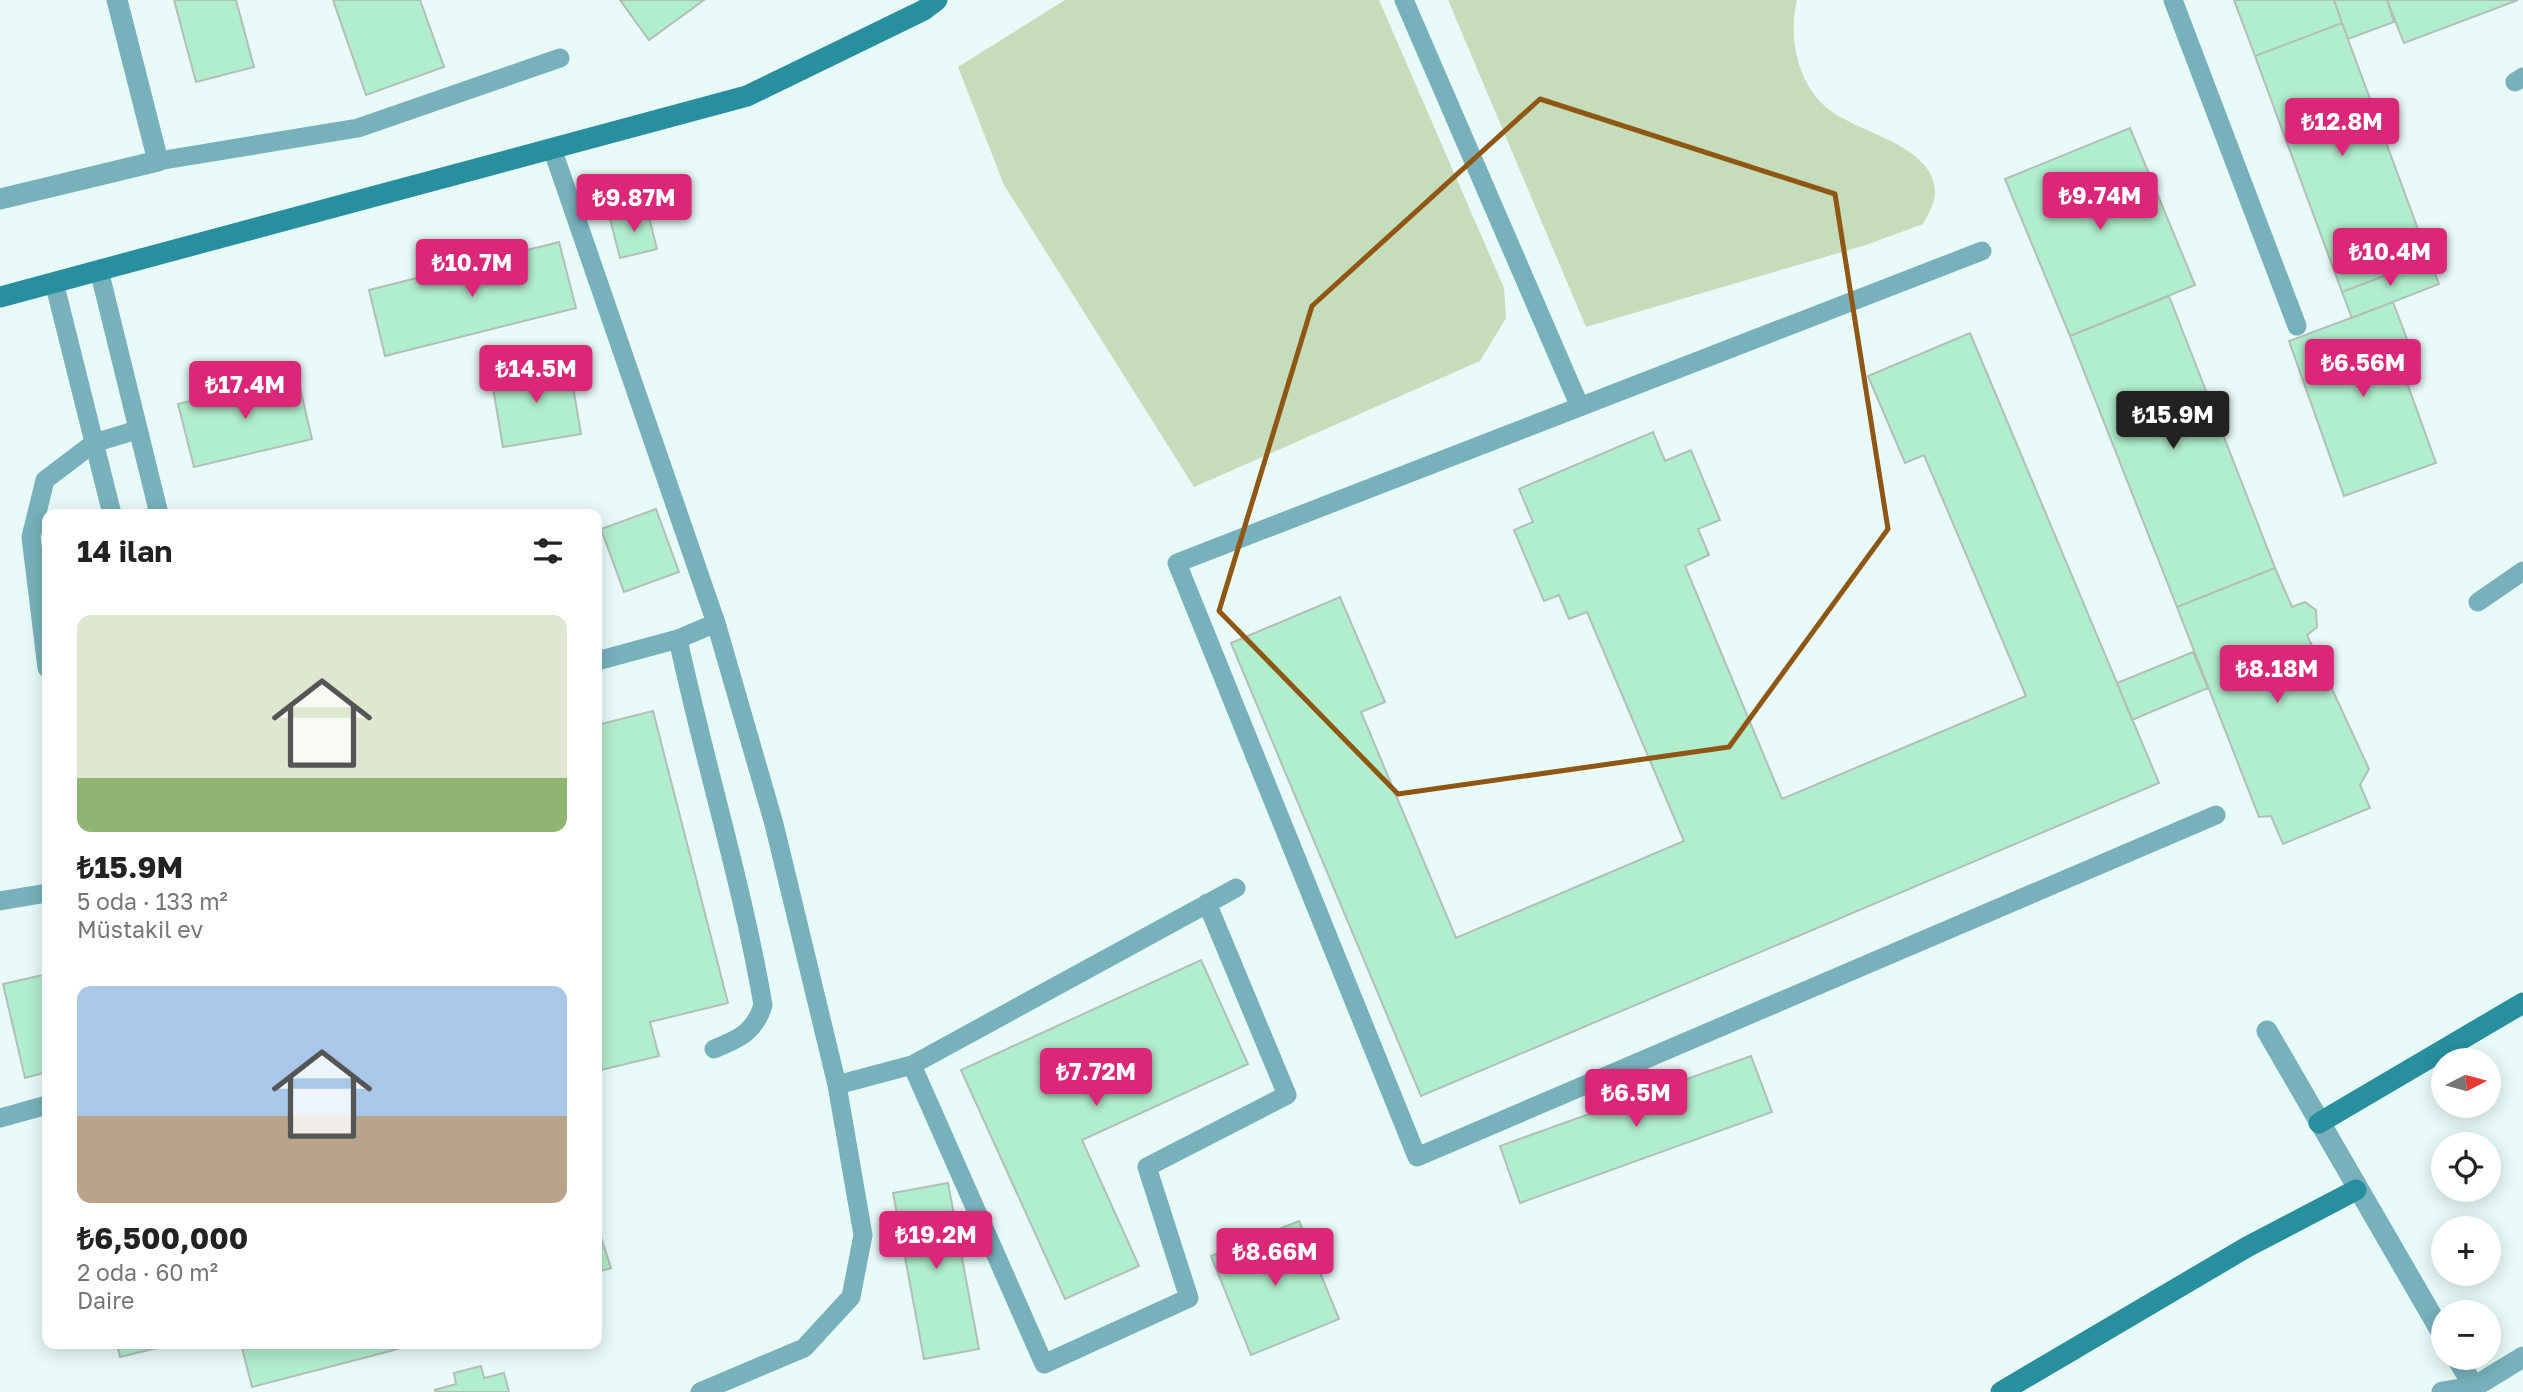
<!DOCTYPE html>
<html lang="tr">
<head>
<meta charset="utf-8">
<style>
  body { margin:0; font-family:"Golos Text",sans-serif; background:#f6f6f6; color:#222; height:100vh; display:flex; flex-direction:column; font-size:26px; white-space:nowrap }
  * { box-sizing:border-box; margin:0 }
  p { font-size:23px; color:#767676 }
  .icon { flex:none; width:38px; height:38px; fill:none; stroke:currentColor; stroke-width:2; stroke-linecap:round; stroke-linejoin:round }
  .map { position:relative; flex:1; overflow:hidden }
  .details { position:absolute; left:42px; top:509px; width:560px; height:840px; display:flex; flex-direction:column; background:#fff; border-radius:14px; box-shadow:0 4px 18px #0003 }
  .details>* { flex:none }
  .needle { width:46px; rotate:84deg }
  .fabs { position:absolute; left:2431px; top:1048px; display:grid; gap:14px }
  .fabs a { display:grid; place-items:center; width:70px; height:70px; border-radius:50%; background:#fff; box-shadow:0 4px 18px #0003; font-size:35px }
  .price { position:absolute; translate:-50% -60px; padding:0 16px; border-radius:7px; background:#db2777; color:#fff; font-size:23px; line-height:46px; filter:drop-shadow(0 2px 4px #0008) }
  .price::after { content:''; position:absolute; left:50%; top:42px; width:21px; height:16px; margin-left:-10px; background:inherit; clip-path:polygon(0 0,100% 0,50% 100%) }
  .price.on { background:#222; color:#fff }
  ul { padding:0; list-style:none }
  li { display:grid; align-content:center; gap:14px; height:371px; padding:0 35px }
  li span { display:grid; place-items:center; height:217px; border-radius:14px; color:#555 }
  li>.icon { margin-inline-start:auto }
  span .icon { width:126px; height:126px; fill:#fffc; stroke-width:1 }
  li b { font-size:30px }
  h2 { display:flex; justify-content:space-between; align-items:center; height:84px; padding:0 35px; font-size:30px }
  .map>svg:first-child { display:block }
</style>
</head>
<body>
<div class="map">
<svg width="2523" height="1392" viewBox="0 0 2523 1392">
  <rect width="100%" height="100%" fill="#e8fbf8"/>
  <path fill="#c5ddba" d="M 1065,0 L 1379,0 L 1504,288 L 1506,318 L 1480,361 L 1194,487 L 1004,185 L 958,67 Z
    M 1448,0 L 1797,0 C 1788,36 1797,83 1827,108 C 1856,133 1937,145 1935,194 C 1935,203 1927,216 1923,224 L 1866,245 L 1586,327 Z"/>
  <path fill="#b1eecd" stroke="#b1bfb7" stroke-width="2" d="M 174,0 L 236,0 L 254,67 L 196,82 Z
    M 333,0 L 420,0 L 444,67 L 366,95 Z
    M 620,0 L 704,0 L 649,40 Z
    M 2234,0 L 2334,0 L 2342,23 L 2255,56 Z
    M 2334,0 L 2387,0 L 2394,22 L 2348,39 Z
    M 2387,0 L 2518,0 L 2404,43 Z
    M 2342,23 L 2429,259 L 2342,292 L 2255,56 Z
    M 2130,128 L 2195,285 L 2070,336 L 2005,179 Z
    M 647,209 L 657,249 L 620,258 L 610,219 Z
    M 559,242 L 576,308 L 385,356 L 369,290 Z
    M 2429,259 L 2439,284 L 2352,318 L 2342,292 Z
    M 2169,296 L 2275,568 L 2177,607 L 2070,336 Z
    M 2393,302 L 2408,342 L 2394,347 L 2436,463 L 2344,496 L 2289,341 Z
    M 1970,333 L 2159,783 L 1421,1096 L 1231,643 L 1340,597 L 1385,702 L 1361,712 L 1456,938 L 1684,841 L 1587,612 L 1569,619 L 1559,595 L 1544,601 L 1514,530 L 1533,522 L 1519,489 L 1653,432 L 1665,461 L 1691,450 L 1720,520 L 1698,529 L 1709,555 L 1685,566 L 1782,799 L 2026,696 L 1924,455 L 1905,463 L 1868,376 Z
    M 569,363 L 581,434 L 503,447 L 491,376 Z
    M 297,375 L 312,439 L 194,467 L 178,404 Z
    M 656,509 L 679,572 L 624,592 L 601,529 Z
    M 2275,568 L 2292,607 L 2305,602 L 2316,610 L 2317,627 L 2307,635 L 2369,769 L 2360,785 L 2370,808 L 2283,844 L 2271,816 L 2259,817 L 2177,607 Z
    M 2193,652 L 2208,688 L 2132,720 L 2117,683 Z
    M 653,711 L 728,1003 L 650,1022 L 659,1056 L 597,1071 L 597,725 Z
    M 1201,960 L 1248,1064 L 1082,1140 L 1139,1266 L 1065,1299 L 961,1070 Z
    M 47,974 L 47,1072 L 25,1078 L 3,984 Z
    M 1751,1056 L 1772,1112 L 1520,1203 L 1500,1146 Z
    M 948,1183 L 979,1349 L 924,1359 L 893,1193 Z
    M 1299,1221 L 1339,1319 L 1251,1355 L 1211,1256 Z
    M 599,1231 L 611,1268 L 597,1272 L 597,1232 Z
    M 117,1344 L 173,1344 L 120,1357 Z
    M 241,1344 L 396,1344 L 398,1349 L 252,1387 Z
    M 481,1366 L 484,1378 L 504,1373 L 509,1392 L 436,1392 L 435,1390 L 456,1384 L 454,1373 Z"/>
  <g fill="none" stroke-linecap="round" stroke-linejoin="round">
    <path stroke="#78b1bc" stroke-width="19" d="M 1404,0 L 1580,407
      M 2173,0 L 2297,326
      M 2515,82 L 2523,77
      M 553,151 L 716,623 L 774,824 L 837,1085 L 863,1235 L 851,1297 L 804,1348 L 700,1392
      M 158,161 L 358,128 L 560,58
      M 1982,251 L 1177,563 L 1417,1157 L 2216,815
      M 99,270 L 159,514
      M 54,282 L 112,514
      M 2478,602 L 2523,571
      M 678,639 C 704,761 742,882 763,1005 C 755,1032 739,1039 714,1049
      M 597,661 L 678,639 L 716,623
      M 47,668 L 31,537 L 45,480 L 94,443 L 137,430
      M 0,901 L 47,893
      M 912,1065 L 1044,1364 L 1189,1298 L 1147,1167 L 1287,1095 L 1207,903
      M 837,1085 L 912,1065 L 1236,888
      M 0,1118 L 47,1105"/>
    <path stroke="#78b1bc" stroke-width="21" d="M 0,199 L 158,161 L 117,0
      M 2267,1031 L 2443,1335
      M 2457,1358 L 2474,1387
      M 2442,1392 L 2474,1387 L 2523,1357"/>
    <path stroke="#288f9e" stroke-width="21" d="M 0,297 L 747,96 L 924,10 L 937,0
      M 2319,1123 L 2523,1003
      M 2001,1392 L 2247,1247 L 2356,1190"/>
  </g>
  <path fill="none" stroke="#905614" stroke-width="5" stroke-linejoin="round" d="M 1540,99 L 1835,194 L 1888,529 L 1729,747 L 1398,794 L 1219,611 L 1312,306 Z"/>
</svg>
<div class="fabs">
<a><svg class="needle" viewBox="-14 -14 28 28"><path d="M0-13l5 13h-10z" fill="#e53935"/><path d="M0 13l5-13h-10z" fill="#767676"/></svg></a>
<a><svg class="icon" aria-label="locate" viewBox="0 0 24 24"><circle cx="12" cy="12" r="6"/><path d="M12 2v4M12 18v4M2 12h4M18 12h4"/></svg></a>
<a>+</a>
<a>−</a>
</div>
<b class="price" style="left:2342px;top:158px">₺12.8M</b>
<b class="price" style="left:2100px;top:232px">₺9.74M</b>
<b class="price" style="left:634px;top:234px">₺9.87M</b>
<b class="price" style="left:2390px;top:288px">₺10.4M</b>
<b class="price" style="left:472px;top:299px">₺10.7M</b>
<b class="price" style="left:2363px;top:399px">₺6.56M</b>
<b class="price" style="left:536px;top:405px">₺14.5M</b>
<b class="price" style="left:245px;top:421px">₺17.4M</b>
<b class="price on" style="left:2173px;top:451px">₺15.9M</b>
<b class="price" style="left:2277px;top:705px">₺8.18M</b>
<b class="price" style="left:1096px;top:1108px">₺7.72M</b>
<b class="price" style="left:1636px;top:1129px">₺6.5M</b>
<b class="price" style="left:936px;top:1271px">₺19.2M</b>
<b class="price" style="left:1275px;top:1288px">₺8.66M</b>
<section class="details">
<h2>14 ilan<svg class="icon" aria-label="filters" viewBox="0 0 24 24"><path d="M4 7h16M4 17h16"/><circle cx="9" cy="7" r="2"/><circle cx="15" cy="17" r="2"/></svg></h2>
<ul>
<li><span style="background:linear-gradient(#dfe7d0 75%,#8fb573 0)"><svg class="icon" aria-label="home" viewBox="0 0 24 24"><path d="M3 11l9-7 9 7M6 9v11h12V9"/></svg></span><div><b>₺15.9M</b><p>5 oda · 133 m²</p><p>Müstakil ev</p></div></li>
<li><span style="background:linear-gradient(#a9c7e8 60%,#b9a48a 0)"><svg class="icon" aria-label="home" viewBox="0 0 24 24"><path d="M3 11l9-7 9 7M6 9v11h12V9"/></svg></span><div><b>₺6,500,000</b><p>2 oda · 60 m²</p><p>Daire</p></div></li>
</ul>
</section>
</div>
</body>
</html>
